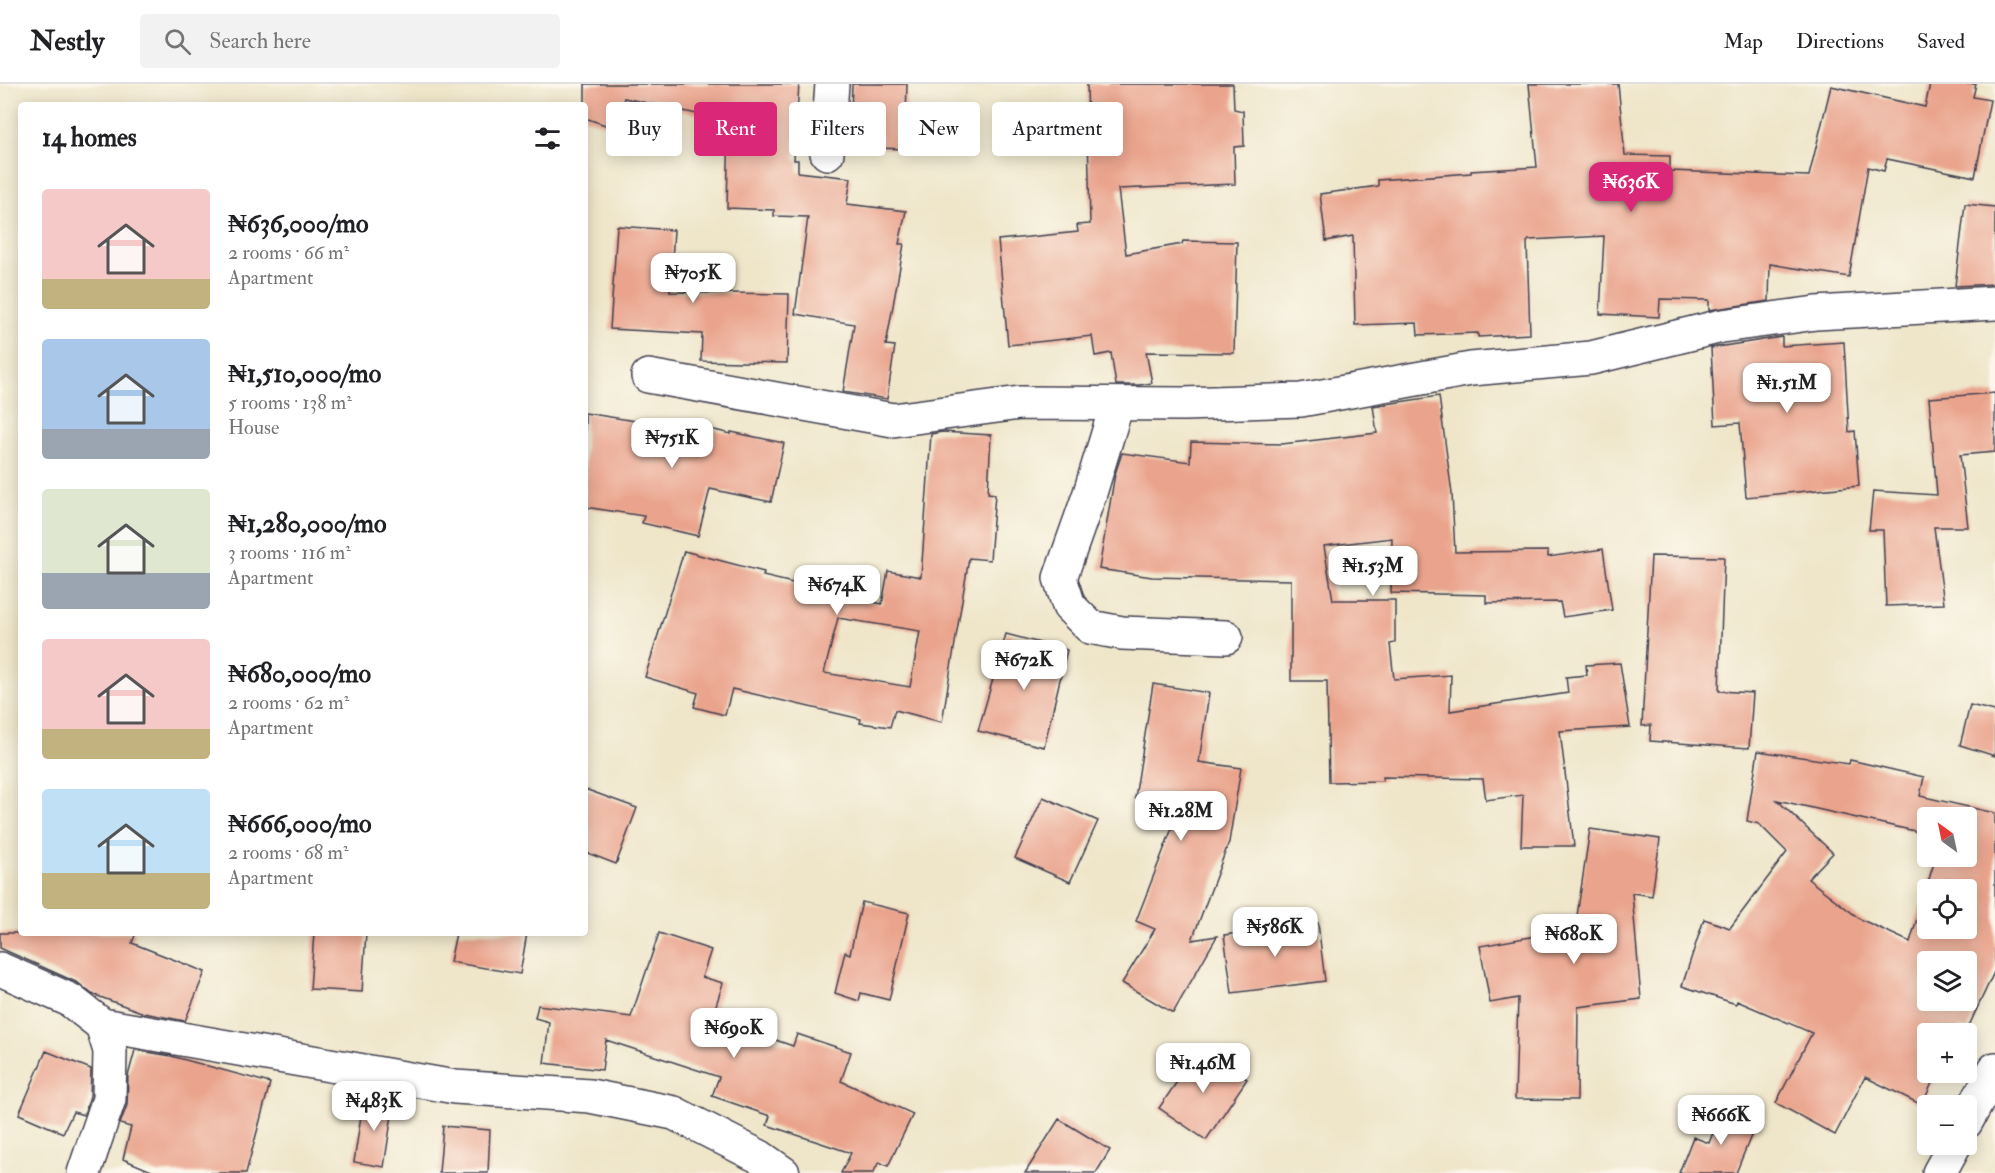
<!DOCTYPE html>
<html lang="en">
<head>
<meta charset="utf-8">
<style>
  body { margin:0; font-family:"IM FELL Double Pica",serif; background:#f2f2f2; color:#202124; height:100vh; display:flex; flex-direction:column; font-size:22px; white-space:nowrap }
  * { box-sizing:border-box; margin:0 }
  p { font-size:20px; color:#757577 }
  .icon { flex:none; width:33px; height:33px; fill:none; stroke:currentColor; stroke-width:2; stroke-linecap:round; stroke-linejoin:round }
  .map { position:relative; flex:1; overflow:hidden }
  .sheet { position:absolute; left:18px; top:18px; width:570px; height:834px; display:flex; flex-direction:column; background:#fff; border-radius:6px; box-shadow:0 3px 15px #0003 }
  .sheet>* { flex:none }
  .guide { position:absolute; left:606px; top:18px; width:570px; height:54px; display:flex; gap:12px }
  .needle { width:39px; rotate:327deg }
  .controls { position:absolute; left:1917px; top:723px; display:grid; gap:12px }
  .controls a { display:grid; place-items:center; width:60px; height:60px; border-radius:6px; background:#fff; box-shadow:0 3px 15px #0003; font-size:30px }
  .price { position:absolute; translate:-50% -51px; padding:0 14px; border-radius:12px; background:#fff; color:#222; font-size:20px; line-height:39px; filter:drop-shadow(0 2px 3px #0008) }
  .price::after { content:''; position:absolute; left:50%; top:36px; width:18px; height:14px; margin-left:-9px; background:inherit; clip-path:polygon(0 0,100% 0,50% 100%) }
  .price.on { background:#db2777; color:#fff }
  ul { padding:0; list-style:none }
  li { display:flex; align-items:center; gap:18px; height:150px; padding:0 24px }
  li span { display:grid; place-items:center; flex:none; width:168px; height:120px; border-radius:6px; color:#555 }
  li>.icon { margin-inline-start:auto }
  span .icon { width:72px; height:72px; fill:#fffc; stroke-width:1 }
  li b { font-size:26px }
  h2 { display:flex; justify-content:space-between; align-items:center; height:72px; padding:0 24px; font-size:26px }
  .chip { padding:0 21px; border-radius:6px; background:#fff; box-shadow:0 3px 15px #0003; font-size:21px; line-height:54px }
  .chip.on { background:#db2777; color:#fff }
  header { display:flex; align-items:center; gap:36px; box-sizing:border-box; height:84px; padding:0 30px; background:#fff; border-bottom:2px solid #e0e0e0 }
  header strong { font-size:28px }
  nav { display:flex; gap:33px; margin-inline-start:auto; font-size:21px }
  .search { width:420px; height:54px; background:#f2f2f2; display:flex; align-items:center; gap:15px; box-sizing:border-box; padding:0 21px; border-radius:6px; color:#757577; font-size:22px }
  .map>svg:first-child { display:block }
</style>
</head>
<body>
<header>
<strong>Nestly</strong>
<div class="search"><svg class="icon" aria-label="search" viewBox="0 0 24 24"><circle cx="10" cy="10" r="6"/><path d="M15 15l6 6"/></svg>Search here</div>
<nav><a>Map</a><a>Directions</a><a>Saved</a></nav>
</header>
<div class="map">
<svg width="1995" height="1089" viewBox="0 0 1995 1089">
  <rect width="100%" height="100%" fill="#fbf7ec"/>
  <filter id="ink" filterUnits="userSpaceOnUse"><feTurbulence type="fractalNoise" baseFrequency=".0167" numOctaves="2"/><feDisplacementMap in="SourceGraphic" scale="12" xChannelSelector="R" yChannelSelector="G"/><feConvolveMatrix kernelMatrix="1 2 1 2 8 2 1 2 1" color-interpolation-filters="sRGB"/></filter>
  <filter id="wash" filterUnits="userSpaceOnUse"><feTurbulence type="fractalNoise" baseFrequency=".008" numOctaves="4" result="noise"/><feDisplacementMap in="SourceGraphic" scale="24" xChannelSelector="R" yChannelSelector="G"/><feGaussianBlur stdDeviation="1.35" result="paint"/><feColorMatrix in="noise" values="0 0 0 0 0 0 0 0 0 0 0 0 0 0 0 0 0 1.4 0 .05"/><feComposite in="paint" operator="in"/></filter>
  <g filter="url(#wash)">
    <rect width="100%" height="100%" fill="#efe6ca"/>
    <g id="blocks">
      <path fill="#eaa48d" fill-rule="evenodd" d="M 585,0 L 799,0 L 794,76 L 798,76 L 798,88 L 851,94 L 847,120 L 906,127 L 899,160 L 904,160 L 886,261 L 895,262 L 887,315 L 843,308 L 854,240 L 795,230 L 808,133 L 774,132 L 774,126 L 727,124 L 729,37 L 624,14 L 614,44 L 585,34 Z
        M 852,0 L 907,0 L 905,65 L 850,63 Z
        M 1087,0 L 1233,0 L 1234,25 L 1243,27 L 1244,62 L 1234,63 L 1235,100 L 1118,105 L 1126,170 L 1182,160 L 1183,157 L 1237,158 L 1234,269 L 1146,268 L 1152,299 L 1139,301 L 1116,301 L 1111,269 L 1095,272 L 1092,252 L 1008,261 L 998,156 L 1078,148 L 1077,141 L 1090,140 Z
        M 1529,0 L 1618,0 L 1625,71 L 1670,72 L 1670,87 L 1809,92 L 1831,2 L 1925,23 L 1930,0 L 1976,0 L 1973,13 L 1990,16 L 1975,93 L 1887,75 L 1884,87 L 1868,83 L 1849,193 L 1770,180 L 1769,217 L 1709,226 L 1709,216 L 1660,215 L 1659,233 L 1600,230 L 1604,152 L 1529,156 L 1527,158 L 1530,250 L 1478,253 L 1478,249 L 1418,251 L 1417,239 L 1355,241 L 1353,152 L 1326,157 L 1320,110 L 1378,102 L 1378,96 L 1471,89 L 1471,87 L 1537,83 Z
        M 1965,120 L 1995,123 L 1995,200 L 1955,202 Z
        M 617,142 L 674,146 L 670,208 L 789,210 L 787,279 L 701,277 L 702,250 L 610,245 Z
        M 1782,253 L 1782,262 L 1844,258 L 1849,348 L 1855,347 L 1859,402 L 1746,413 L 1740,339 L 1715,341 L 1711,264 Z
        M 1995,309 L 1995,368 L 1960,371 L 1968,443 L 1934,443 L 1944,520 L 1886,522 L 1883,446 L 1869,446 L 1873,407 L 1937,411 L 1929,314 Z
        M 1439,312 L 1452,410 L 1455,468 L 1548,467 L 1548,473 L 1603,465 L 1612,526 L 1563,533 L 1560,518 L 1486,519 L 1486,511 L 1391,509 L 1392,454 L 1324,462 L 1333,516 L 1395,516 L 1395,559 L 1390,560 L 1394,595 L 1451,591 L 1450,627 L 1568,609 L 1566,593 L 1587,591 L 1586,581 L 1620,579 L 1630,643 L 1560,647 L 1574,762 L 1521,762 L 1523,711 L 1486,716 L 1483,695 L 1383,693 L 1383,697 L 1329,698 L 1327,597 L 1291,597 L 1291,496 L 1152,493 L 1099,485 L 1115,390 L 1122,369 L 1190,378 L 1191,358 L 1282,360 L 1377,349 L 1373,322 Z
        M 585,329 L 667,342 L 669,335 L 731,350 L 731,348 L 784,359 L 771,418 L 710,405 L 698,452 L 642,439 L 644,432 L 585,423 Z
        M 942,348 L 991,351 L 988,409 L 995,410 L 990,476 L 969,474 L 942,638 L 895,626 L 890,643 L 860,639 L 861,635 L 732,605 L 725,631 L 694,623 L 698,609 L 645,593 L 684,467 L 764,488 L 763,492 L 882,520 L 888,487 L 921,493 L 931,350 ZM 838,534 L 920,547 L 910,603 L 824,589 Z
        M 1651,472 L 1724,473 L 1719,607 L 1753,609 L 1749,664 L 1650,657 L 1651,641 L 1642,642 Z
        M 1006,550 L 1067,566 L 1044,663 L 978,647 Z
        M 1153,600 L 1209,609 L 1199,678 L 1241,684 L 1229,758 L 1192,856 L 1217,852 L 1173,929 L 1122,899 L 1155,845 L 1136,837 L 1181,721 L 1135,714 Z
        M 1970,621 L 1995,627 L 1995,672 L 1960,661 Z
        M 1758,667 L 1849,680 L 1850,676 L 1924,693 L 1920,712 L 1995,729 L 1995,886 L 1967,946 L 1960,943 L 1956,950 L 1928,950 L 1928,988 L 1937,988 L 1922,1021 L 1865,993 L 1835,1051 L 1776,1019 L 1812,949 L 1737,917 L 1736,920 L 1682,902 L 1704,835 L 1730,844 L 1787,768 L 1759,740 L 1747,737 ZM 1777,716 L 1928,750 L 1928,734 L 1966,734 L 1966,772 L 1936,772 L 1910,858 L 1860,835 L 1808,795 L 1833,769 ZM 1928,806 L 1966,806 L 1966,844 L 1928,844 ZM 1928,878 L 1966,878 L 1966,916 L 1928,916 Z
        M 585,705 L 637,724 L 616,780 L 585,768 Z
        M 1043,713 L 1098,737 L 1070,798 L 1015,774 Z
        M 1590,745 L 1660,755 L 1652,812 L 1632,809 L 1641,915 L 1578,923 L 1577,1016 L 1515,1015 L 1518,914 L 1490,919 L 1480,862 L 1575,845 Z
        M 862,818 L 909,829 L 889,916 L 861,909 L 859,917 L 835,909 L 845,868 L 850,870 Z
        M 1318,839 L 1325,897 L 1232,909 L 1224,851 Z
        M 0,849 L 136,849 L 132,859 L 205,888 L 185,937 L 144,929 L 92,910 L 78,899 L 0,864 Z
        M 314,849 L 366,849 L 362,908 L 310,905 Z
        M 456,849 L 527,849 L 520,890 L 450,878 Z
        M 659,849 L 711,866 L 702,893 L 723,899 L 712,934 L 793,962 L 797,950 L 851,968 L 841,997 L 913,1030 L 888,1082 L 879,1078 L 873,1089 L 841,1089 L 851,1069 L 767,1041 L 770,1032 L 712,1012 L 719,993 L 606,956 L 602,986 L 544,979 L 549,938 L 535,934 L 538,921 L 631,933 Z
        M 1200,964 L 1247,995 L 1206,1056 L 1159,1024 Z
        M 135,966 L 171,972 L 270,999 L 246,1089 L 156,1089 L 123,1075 L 131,1043 L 120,1040 L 127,1021 L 128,992 Z
        M 46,967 L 91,985 L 90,1012 L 84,1031 L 73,1028 L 63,1049 L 19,1030 Z
        M 364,1012 L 394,1017 L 384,1083 L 354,1078 Z
        M 1723,1023 L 1757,1037 L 1736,1089 L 1679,1089 L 1693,1053 L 1709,1059 Z
        M 1059,1035 L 1110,1066 L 1096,1089 L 1025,1089 Z
        M 443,1042 L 490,1046 L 488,1089 L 439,1089 Z"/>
    </g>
  </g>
  <g filter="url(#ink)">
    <use href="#blocks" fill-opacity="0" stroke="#413f50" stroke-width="1.5"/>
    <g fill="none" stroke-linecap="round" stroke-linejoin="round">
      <defs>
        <path id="minor" d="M 827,69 L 832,0
          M 648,292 L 893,336 L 1020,319 L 1184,320 L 1301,316 L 1471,285 L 1591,274 L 1722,242 L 1816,229 L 1995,219
          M 1117,320 L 1090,409 L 1060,494 L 1069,522 L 1090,543 L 1122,549 L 1226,553
          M 0,885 L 70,916 L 102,941 L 110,967 L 109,1015 L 84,1089
          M 102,941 L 455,1003 L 590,1012 L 674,1029 L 760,1073 L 783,1089
          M 1966,1038 L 1995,985
          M 1939,1089 L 1955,1060"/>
      </defs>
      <use href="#minor" stroke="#413f50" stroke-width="36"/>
      <use href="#minor" stroke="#fff" stroke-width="33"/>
    </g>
  </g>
</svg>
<div class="controls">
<a><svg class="needle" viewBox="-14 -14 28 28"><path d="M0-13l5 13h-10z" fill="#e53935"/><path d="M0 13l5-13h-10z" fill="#757577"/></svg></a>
<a><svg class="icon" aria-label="locate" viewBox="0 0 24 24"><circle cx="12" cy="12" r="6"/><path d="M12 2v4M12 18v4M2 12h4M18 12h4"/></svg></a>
<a><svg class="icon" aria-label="layers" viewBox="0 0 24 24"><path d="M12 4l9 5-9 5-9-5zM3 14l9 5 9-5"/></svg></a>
<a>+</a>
<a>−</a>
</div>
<b class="price on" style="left:1631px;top:129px">₦636K</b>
<b class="price" style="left:693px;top:220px">₦705K</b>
<b class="price" style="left:1787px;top:330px">₦1.51M</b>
<b class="price" style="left:672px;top:385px">₦751K</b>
<b class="price" style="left:1373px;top:513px">₦1.53M</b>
<b class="price" style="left:837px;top:532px">₦674K</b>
<b class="price" style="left:1024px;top:607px">₦672K</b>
<b class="price" style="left:1181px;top:758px">₦1.28M</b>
<b class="price" style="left:1275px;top:874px">₦586K</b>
<b class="price" style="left:1574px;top:881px">₦680K</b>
<b class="price" style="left:734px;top:975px">₦690K</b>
<b class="price" style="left:1203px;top:1010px">₦1.46M</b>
<b class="price" style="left:374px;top:1048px">₦483K</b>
<b class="price" style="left:1721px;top:1062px">₦666K</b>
<div class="guide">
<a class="chip">Buy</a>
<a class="chip on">Rent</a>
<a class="chip">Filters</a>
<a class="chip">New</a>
<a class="chip">Apartment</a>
</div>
<section class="sheet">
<h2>14 homes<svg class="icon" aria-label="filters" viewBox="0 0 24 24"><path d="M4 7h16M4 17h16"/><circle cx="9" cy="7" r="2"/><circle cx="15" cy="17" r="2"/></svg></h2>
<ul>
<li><span style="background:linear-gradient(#f6c9c9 75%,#c2b280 0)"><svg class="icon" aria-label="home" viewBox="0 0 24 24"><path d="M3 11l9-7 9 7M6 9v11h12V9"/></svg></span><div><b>₦636,000/mo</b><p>2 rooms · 66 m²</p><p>Apartment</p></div></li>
<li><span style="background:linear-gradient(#a9c7e8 75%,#9aa5b1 0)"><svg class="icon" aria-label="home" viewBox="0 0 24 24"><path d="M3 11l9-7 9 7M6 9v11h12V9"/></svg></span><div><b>₦1,510,000/mo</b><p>5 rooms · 138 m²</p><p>House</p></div></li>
<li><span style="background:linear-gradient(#dfe7d0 70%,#9aa5b1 0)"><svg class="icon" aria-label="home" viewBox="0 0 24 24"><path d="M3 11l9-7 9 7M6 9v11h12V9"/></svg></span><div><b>₦1,280,000/mo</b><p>3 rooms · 116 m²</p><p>Apartment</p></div></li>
<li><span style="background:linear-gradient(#f6c9c9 75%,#c2b280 0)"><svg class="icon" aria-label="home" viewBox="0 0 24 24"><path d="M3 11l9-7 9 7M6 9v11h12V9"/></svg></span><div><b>₦680,000/mo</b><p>2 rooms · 62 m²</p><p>Apartment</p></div></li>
<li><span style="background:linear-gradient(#bfe0f5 70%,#c2b280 0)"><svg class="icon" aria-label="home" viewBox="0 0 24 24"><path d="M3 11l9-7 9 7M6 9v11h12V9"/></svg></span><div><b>₦666,000/mo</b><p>2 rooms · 68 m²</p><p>Apartment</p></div></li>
</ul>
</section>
</div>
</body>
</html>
